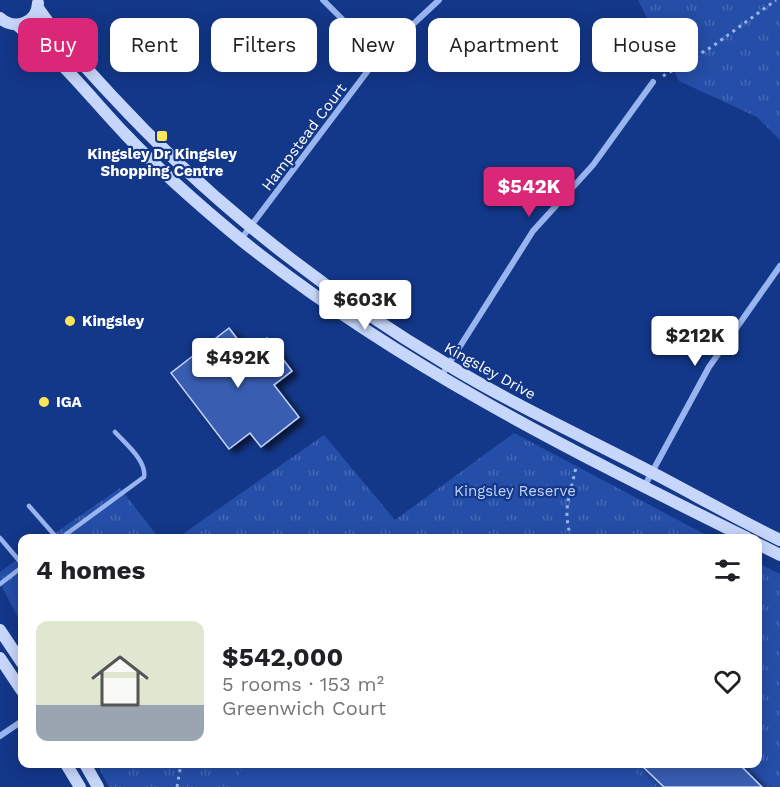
<!DOCTYPE html>
<html lang="en">
<head>
<meta charset="utf-8">
<style>
  body { margin:0; font-family:"Work Sans",sans-serif; background:#f2f2f2; color:#202124; height:100vh; display:flex; flex-direction:column; font-size:22px; white-space:nowrap }
  * { box-sizing:border-box; margin:0 }
  p { font-size:20px; color:#757577 }
  .icon { flex:none; width:33px; height:33px; fill:none; stroke:currentColor; stroke-width:2; stroke-linecap:round; stroke-linejoin:round }
  .map { position:relative; flex:1; overflow:hidden }
  .details { position:absolute; left:18px; top:534px; width:744px; height:234px; display:flex; flex-direction:column; background:#fff; border-radius:12px; box-shadow:0 3px 15px #0003 }
  .details>* { flex:none }
  .hud { position:absolute; left:18px; top:18px; width:744px; height:54px; display:flex; gap:12px }
  .price { position:absolute; translate:-50% -51px; padding:0 14px; border-radius:6px; background:#fff; color:#222; font-size:20px; line-height:39px; filter:drop-shadow(0 2px 3px #0008) }
  .price::after { content:''; position:absolute; left:50%; top:36px; width:18px; height:14px; margin-left:-9px; background:inherit; clip-path:polygon(0 0,100% 0,50% 100%) }
  .price.on { background:#db2777; color:#fff }
  ul { padding:0; list-style:none }
  li { display:flex; align-items:center; gap:18px; height:150px; padding:0 18px }
  li+li { border-top:2px solid #e0e0e0 }
  li span { display:grid; place-items:center; flex:none; width:168px; height:120px; border-radius:12px; color:#555 }
  li>.icon { margin-inline-start:auto }
  span .icon { width:72px; height:72px; fill:#fffc; stroke-width:1 }
  li b { font-size:26px }
  h2 { display:flex; justify-content:space-between; align-items:center; height:72px; padding:0 18px; font-size:26px }
  .chip { padding:0 21px; border-radius:12px; background:#fff; box-shadow:0 3px 15px #0003; font-size:21px; line-height:54px }
  .chip.on { background:#db2777; color:#fff }
  .map>svg:first-child { display:block }
</style>
</head>
<body>
<div class="map">
<svg width="780" height="787" viewBox="0 0 780 787">
  <defs>
    <pattern id="grass-tufts" width="24" height="20" patternUnits="userSpaceOnUse" patternTransform="scale(1.5)"><rect width="24" height="20" fill="#254ea8"/><path d="M3 7l-1-3M5 7V3M7 7l1-3M15 17l-1-3M17 17v-4M19 17l1-3" fill="none" stroke="#4669b5"/></pattern>
    <filter id="shadow"><feDropShadow dx="6" dy="4" stdDeviation="3" flood-color="#0009"/></filter>
  </defs>
  <rect width="100%" height="100%" fill="#133789"/>
  <path fill="url(#grass-tufts)" d="M 638,0 L 780,0 L 780,140 L 757,117 L 679,81 Z
    M 514,433 L 712,538 L 177,538 L 324,435 L 395,520 Z
    M 120,488 L 159,538 L 48,538 Z
    M 22,556 L 22,625 L 0,583 L 0,572 Z
    M 758,563 L 780,574 L 780,787 L 109,787 L 97,764 L 758,764 Z"/>
  <path fill="#254ea8" d="M 246,764 L 625,764 L 652,787 L 230,787 Z"/>
  <path fill="#375db1" stroke="#c0d3fb" stroke-width="1.5" filter="url(#shadow)" d="M 229,328 L 248,353 L 267,338 L 292,371 L 274,385 L 299,417 L 261,447 L 250,433 L 229,449 L 171,373 Z
    M 640,764 L 739,764 L 762,787 L 664,787 Z"/>
  <g fill="none" stroke-linecap="round" stroke-linejoin="round">
    <path stroke="#99b5f0" stroke-width="3" stroke-dasharray="3 4.5" stroke-linecap="butt" d="M 663,76 L 713,46 L 776,0
      M 571,538 C 562,507 570,497 576,467
      M 177,787 L 181,764"/>
    <path stroke="#99b5f0" stroke-width="4.5" d="M 29,506 L 57,538
      M 0,538 L 22,564
      M 61,538 L 144,477 C 147,461 125,443 115,432
      M 0,584 L 22,567"/>
    <path stroke="#99b5f0" stroke-width="6" d="M 323,0 L 379,56
      M 241,239 L 379,56 L 439,0
      M 440,378 L 533,231 L 593,165 L 653,82
      M 644,487 L 709,367 L 780,266
      M 0,736 L 22,721"/>
    <path stroke="#c7d7fb" stroke-width="12" d="M 38,8 C 60,40 86,68 112,96 C 209,201 325,292 448,365 C 514,405 584,437 653,473 C 695,495 737,519 780,540
      M 0,18 C 15,31 37,23 38,3
      M 17,25 C 31,37 45,49 58,61 C 82,85 103,111 126,135 C 161,172 200,206 240,239 C 394,363 571,451 747,538
      M 758,544 L 780,555
      M 0,630 L 22,663
      M 0,658 L 22,691
      M 66,764 L 80,787
      M 85,764 L 98,787"/>
  </g>
  <g fill="#ffe558" stroke="#133789" stroke-width="2">
    <rect x="156" y="130" width="12" height="12" rx="3"/>
    <circle cx="70" cy="321" r="6"/>
    <circle cx="44" cy="402" r="6"/>
  </g>
  <g text-anchor="middle" stroke-width="4.5" stroke-linejoin="round" paint-order="stroke">
    <g font-size="15" fill="#fff" stroke="#133789">
      <text transform="translate(304 137) rotate(-53)" y="5">Hampstead Court</text>
      <text transform="translate(490 371) rotate(29)" y="5">Kingsley Drive</text>
    </g>
    <g font-size="15" font-weight="bold" fill="#fff" stroke="#133789" text-anchor="start">
      <text x="162" y="159" text-anchor="middle">Kingsley Dr Kingsley<tspan x="162" dy="17">Shopping Centre</tspan></text>
      <text x="82" y="326">Kingsley</text>
      <text x="56" y="407">IGA</text>
    </g>
    <g font-size="15" fill="#c0d3fb" stroke="#133789">
      <text x="515" y="496">Kingsley Reserve</text>
    </g>
  </g>
</svg>
<b class="price on" style="left:529px;top:218px">$542K</b>
<b class="price" style="left:365px;top:331px">$603K</b>
<b class="price" style="left:695px;top:367px">$212K</b>
<b class="price" style="left:238px;top:389px">$492K</b>
<div class="hud">
<a class="chip on">Buy</a>
<a class="chip">Rent</a>
<a class="chip">Filters</a>
<a class="chip">New</a>
<a class="chip">Apartment</a>
<a class="chip">House</a>
</div>
<section class="details">
<h2>4 homes<svg class="icon" aria-label="filters" viewBox="0 0 24 24"><path d="M4 7h16M4 17h16"/><circle cx="9" cy="7" r="2"/><circle cx="15" cy="17" r="2"/></svg></h2>
<ul>
<li><span style="background:linear-gradient(#dfe7d0 70%,#9aa5b1 0)"><svg class="icon" aria-label="home" viewBox="0 0 24 24"><path d="M3 11l9-7 9 7M6 9v11h12V9"/></svg></span><div><b>$542,000</b><p>5 rooms · 153 m²</p><p>Greenwich Court</p></div><svg class="icon" aria-label="heart" viewBox="0 0 24 24"><path d="M12 20l-8-8c-3-5 5-10 8-4 3-6 11-1 8 4z"/></svg></li>
</ul>
</section>
</div>
</body>
</html>
